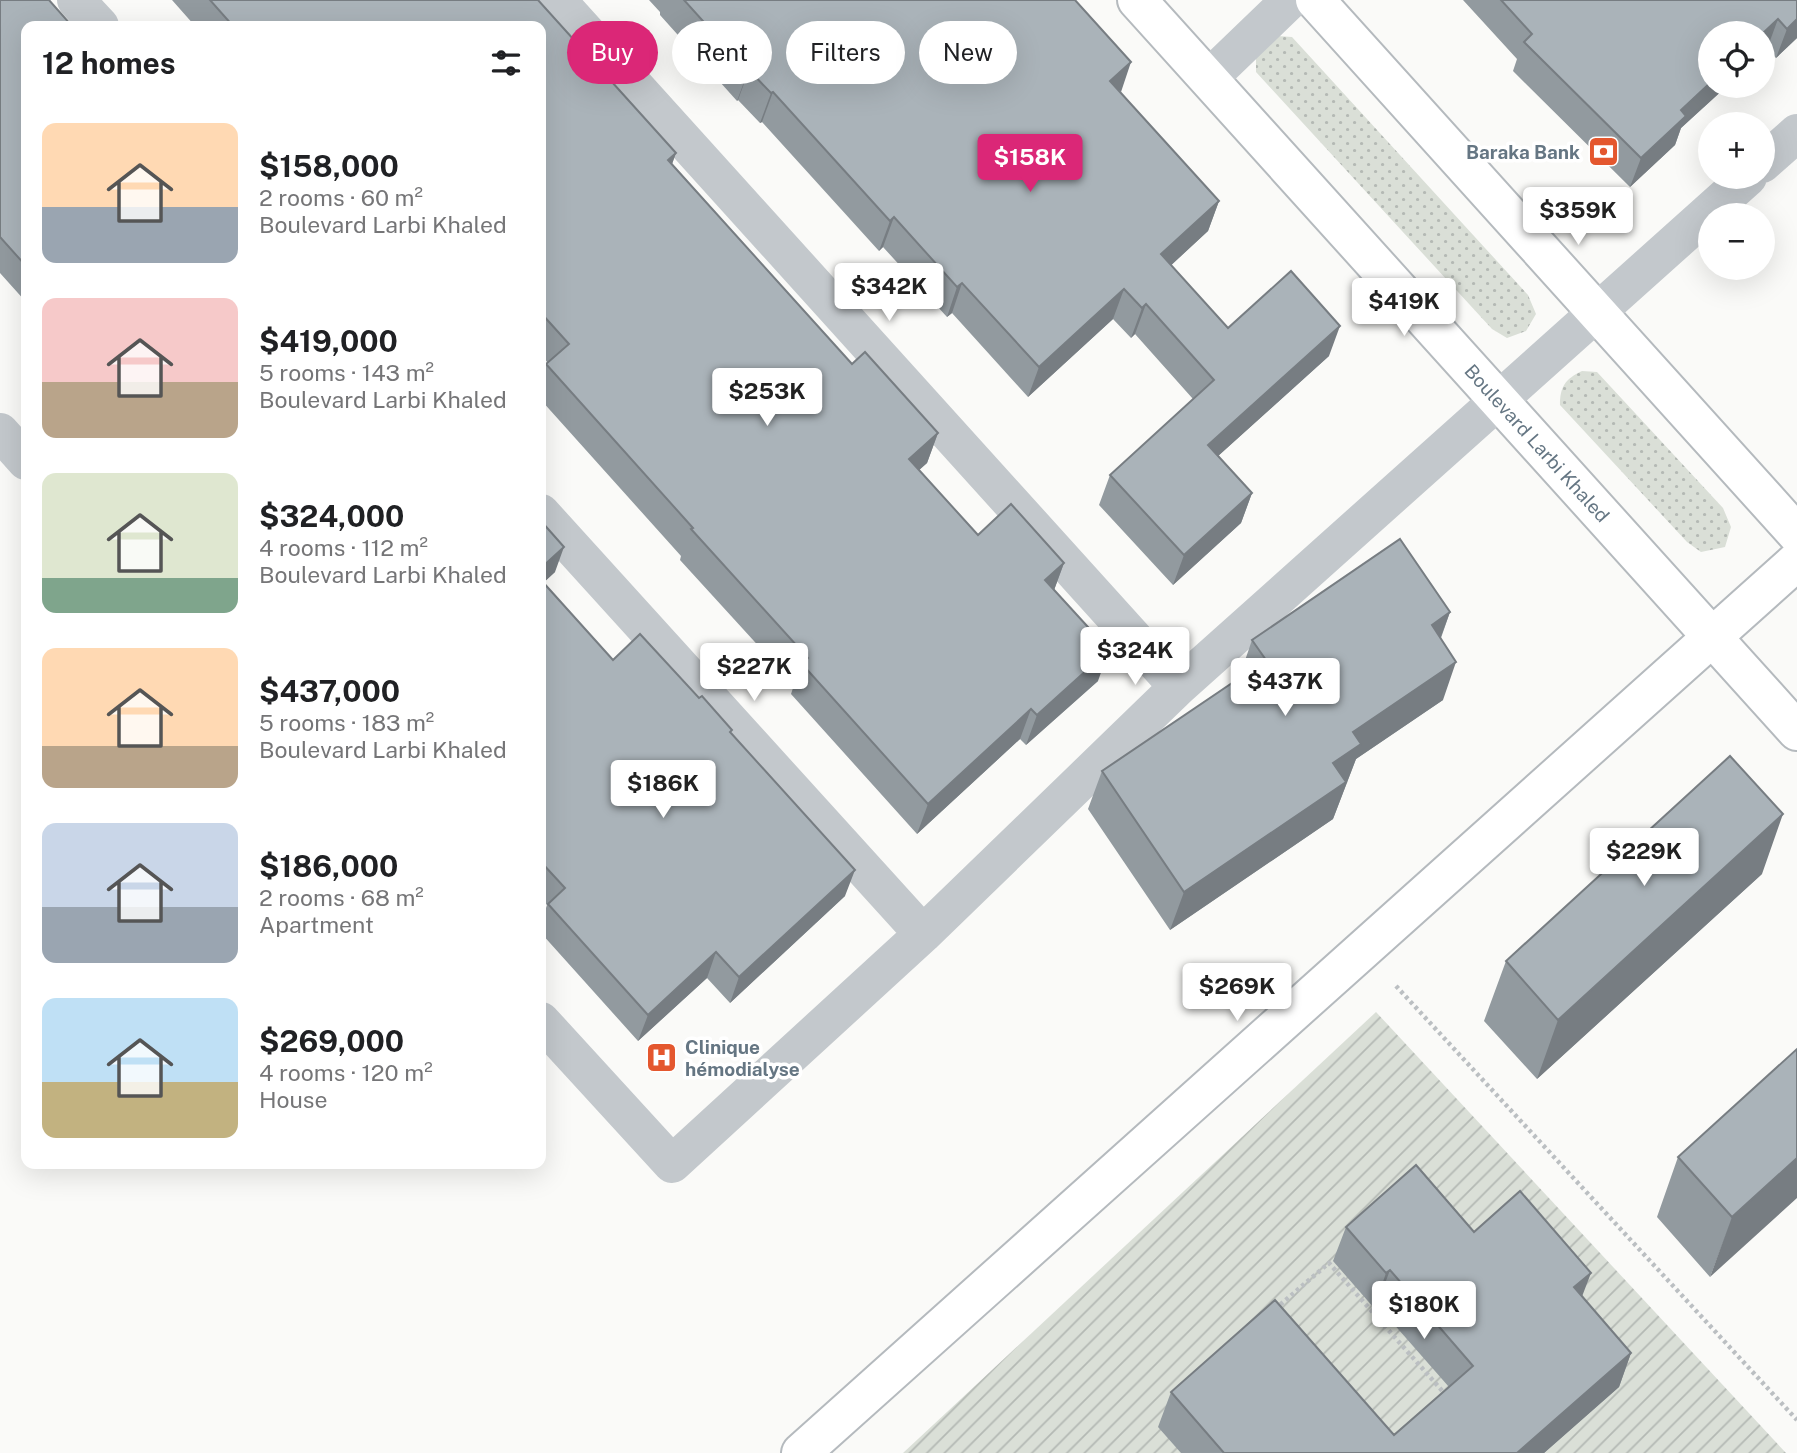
<!DOCTYPE html>
<html lang="en">
<head>
<meta charset="utf-8">
<style>
  body { margin:0; font-family:"Public Sans",sans-serif; background:#f2f2f2; color:#202124; height:100vh; display:flex; flex-direction:column; font-size:26px; white-space:nowrap }
  * { box-sizing:border-box; margin:0 }
  p { font-size:23px; color:#757577 }
  .icon { flex:none; width:38px; height:38px; fill:none; stroke:currentColor; stroke-width:2; stroke-linecap:round; stroke-linejoin:round }
  .map { position:relative; flex:1; overflow:hidden }
  .panel { position:absolute; left:21px; top:21px; width:525px; height:1148px; display:flex; flex-direction:column; background:#fff; border-radius:14px; box-shadow:0 7px 28px #0002 }
  .panel>* { flex:none }
  .banner { position:absolute; left:567px; top:21px; width:665px; height:63px; display:flex; gap:14px }
  .fabs { position:absolute; left:1698px; top:21px; display:grid; gap:14px }
  .fabs a { display:grid; place-items:center; width:77px; height:77px; border-radius:50%; background:#fff; box-shadow:0 7px 28px #0002; font-size:35px }
  .price { position:absolute; translate:-50% -60px; padding:0 16px; border-radius:7px; background:#fff; color:#222; font-size:23px; line-height:46px; filter:drop-shadow(0 2px 4px #0008) }
  .price::after { content:''; position:absolute; left:50%; top:42px; width:21px; height:16px; margin-left:-10px; background:inherit; clip-path:polygon(0 0,100% 0,50% 100%) }
  .price.selected { background:#db2777; color:#fff }
  ul { padding:0; list-style:none }
  li { display:flex; align-items:center; gap:21px; height:175px; padding:0 21px }
  li span { display:grid; place-items:center; flex:none; width:196px; height:140px; border-radius:14px; color:#555 }
  li>.icon { margin-inline-start:auto }
  span .icon { width:84px; height:84px; fill:#fffc; stroke-width:1 }
  li b { font-size:30px }
  h2 { display:flex; justify-content:space-between; align-items:center; height:84px; padding:0 21px; font-size:30px }
  .tag { padding:0 24px; border-radius:32px; background:#fff; box-shadow:0 7px 28px #0002; font-size:24px; line-height:63px }
  .tag.selected { background:#db2777; color:#fff }
  .map>svg:first-child { display:block }
</style>
</head>
<body>
<div class="map">
<svg width="1797" height="1453" viewBox="0 0 1797 1453">
  <defs>
    <pattern id="grass-dots" width="8" height="8" patternUnits="userSpaceOnUse" patternTransform="scale(1.75)"><rect width="8" height="8" fill="#dadfd7"/><path d="M2 2h.1M6 6h.1" fill="none" stroke="#b4b9b4" stroke-width="1.8" stroke-linecap="round"/></pattern>
    <pattern id="garden-furrows" width="10" height="10" patternUnits="userSpaceOnUse" patternTransform="scale(1.75)"><rect width="10" height="10" fill="#dadfd7"/><path d="M-1 1l2-2M0 10L10 0M9 11l2-2" fill="none" stroke="#b4b9b4"/></pattern>
  </defs>
  <rect width="100%" height="100%" fill="#fafaf8"/>
  <path fill="url(#grass-dots)" d="M 1278,36 L 1292,37 L 1528,295 L 1536,314 L 1526,331 L 1507,338 L 1492,329 L 1256,72 L 1256,56 Z
    M 1582,371 L 1597,372 L 1723,508 L 1731,527 L 1725,547 L 1701,552 L 1687,542 L 1560,405 C 1560,387 1565,379 1582,371 Z"/>
  <path fill="url(#garden-furrows)" d="M 1376,1012 L 1786,1453 L 903,1453 Z"/>
  <g fill="none" stroke-linecap="round" stroke-linejoin="round">
    <defs>
      <g id="major">
        <path id="s1" d="M 1137,0 L 1797,731"/>
        <path d="M 1315,0 L 1797,534"/>
        <path d="M 801,1453 L 1797,561"/>
      </g>
    </defs>
    <use href="#major" stroke="#b5babe" stroke-width="42"/>
    <path stroke="#bbbfc2" stroke-width="4.5" stroke-dasharray="3.5 3.5" stroke-linecap="butt" d="M 1396,986 L 1797,1420
      M 1275,1309 L 1329,1263 L 1445,1394"/>
    <path stroke="#c3c8cc" stroke-width="38" d="M 76,0 L 100,26
      M 557,0 L 1178,687
      M 1209,78 L 1290,0
      M 1762,164 L 1797,133
      M 0,432 L 26,461
      M 541,513 L 923,934
      M 541,1021 L 672,1164 L 923,934 L 1178,687 L 1748,177"/>
    <use href="#major" stroke="#fff" stroke-width="38"/>
  </g>
  <path fill="#929a9f" d="M 0,0 L 26,26 L 26,302 L 0,273 Z
    M 172,0 L 538,0 L 676,153 L 672,164 L 852,364 L 938,433 L 927,463 L 919,470 L 978,535 L 1064,563 L 1054,590 L 1098,681 L 1026,745 L 1020,739 L 917,834 L 791,694 L 794,685 L 680,560 L 681,556 L 541,400 L 541,378 L 546,364 L 548,363 L 541,355 L 541,26 L 195,26 Z
    M 649,0 L 1075,0 L 1120,92 L 1219,201 L 1208,231 L 1171,265 L 1228,328 L 1329,356 L 1218,456 L 1252,493 L 1241,523 L 1173,585 L 1099,505 L 1110,475 L 1193,399 L 1135,334 L 1131,338 L 1113,319 L 1028,397 L 952,313 L 947,317 L 883,247 L 879,251 L 762,122 L 760,123 L 738,100 L 737,101 L 660,15 L 660,12 Z
    M 1463,0 L 1797,0 L 1797,38 L 1776,58 L 1767,49 L 1710,86 L 1727,86 L 1681,128 L 1675,145 L 1630,187 L 1513,71 L 1517,59 Z
    M 26,341 L 26,358 L 22,353 Z
    M 541,521 L 555,572 L 543,583 L 613,660 L 731,733 L 845,896 L 730,1003 L 707,978 L 638,1041 L 541,933 L 541,923 L 547,905 L 541,898 Z
    M 1450,612 L 1441,638 L 1443,700 L 1356,759 L 1333,819 L 1170,930 L 1088,809 L 1102,771 L 1239,678 L 1252,640 Z
    M 1762,874 L 1537,1079 L 1484,1021 L 1506,961 Z
    M 1797,1049 L 1710,1277 L 1657,1217 L 1678,1157 Z
    M 1346,1227 L 1474,1232 L 1582,1296 L 1631,1353 L 1619,1387 L 1544,1453 L 1181,1453 L 1158,1427 L 1171,1392 L 1394,1435 L 1449,1387 L 1377,1305 L 1374,1308 L 1333,1261 Z"/>
  <path fill="#777d82" d="M 1778,19 L 1767,49 L 1762,54 L 1762,34 Z
    M 1797,19 L 1797,38 L 1776,58 L 1787,29 Z
    M 1131,62 L 1121,92 L 1110,81 Z
    M 749,70 L 738,100 L 737,101 L 748,71 Z
    M 1710,83 L 1710,86 L 1727,86 L 1681,128 L 1675,145 L 1630,187 L 1641,158 L 1681,110 Z
    M 773,92 L 762,122 L 760,123 L 771,93 Z
    M 676,153 L 665,183 L 668,160 Z
    M 1219,201 L 1208,231 L 1151,284 L 1161,254 Z
    M 894,217 L 883,247 L 879,251 L 890,221 Z
    M 962,283 L 952,313 L 947,317 L 957,287 Z
    M 1124,289 L 1113,319 L 1028,397 L 1039,367 Z
    M 1146,304 L 1135,334 L 1131,338 L 1142,308 Z
    M 1340,326 L 1329,356 L 1197,475 L 1208,445 Z
    M 938,433 L 927,463 L 898,489 L 909,459 Z
    M 1252,493 L 1241,523 L 1173,585 L 1184,555 Z
    M 564,547 L 555,572 L 541,585 L 541,568 Z
    M 1064,563 L 1053,593 L 1045,580 Z
    M 1450,612 L 1436,650 L 1432,625 Z
    M 1109,650 L 1098,681 L 1026,745 L 1037,715 Z
    M 1456,662 L 1443,700 L 1356,759 L 1333,819 L 1170,930 L 1184,892 L 1333,763 L 1353,732 Z
    M 1031,709 L 1020,739 L 917,834 L 928,804 Z
    M 1783,814 L 1762,874 L 1537,1079 L 1558,1020 Z
    M 855,870 L 845,896 L 730,1003 L 739,977 Z
    M 716,952 L 707,978 L 638,1041 L 648,1015 Z
    M 1797,1158 L 1797,1198 L 1710,1277 L 1732,1217 Z
    M 1390,1270 L 1377,1305 L 1374,1308 L 1386,1273 Z
    M 1591,1273 L 1578,1307 L 1574,1287 Z
    M 1631,1353 L 1619,1387 L 1544,1453 L 1517,1453 Z"/>
  <path fill="#aab3b9" stroke="#777d82" stroke-width="2" d="M 0,0 L 49,0 L 72,26 L 26,26 L 26,266 L 0,237 Z
    M 210,0 L 538,0 L 676,153 L 668,160 L 852,364 L 865,352 L 938,433 L 909,459 L 978,535 L 1011,504 L 1064,563 L 1045,580 L 1109,650 L 1037,715 L 1031,709 L 928,804 L 802,664 L 808,658 L 691,529 L 693,528 L 546,364 L 569,344 L 541,313 L 541,26 L 233,26 Z
    M 684,0 L 1075,0 L 1131,62 L 1110,81 L 1219,201 L 1161,254 L 1228,328 L 1291,271 L 1340,326 L 1208,445 L 1252,493 L 1184,555 L 1110,475 L 1214,380 L 1146,304 L 1142,308 L 1124,289 L 1039,367 L 962,283 L 957,287 L 894,217 L 890,221 L 773,92 L 771,93 L 749,70 L 748,71 Z
    M 1501,0 L 1797,0 L 1797,19 L 1787,29 L 1778,19 L 1762,34 L 1710,33 L 1710,83 L 1681,110 L 1686,116 L 1641,158 L 1524,42 L 1532,34 Z
    M 541,521 L 564,547 L 541,568 Z
    M 1400,539 L 1450,612 L 1432,625 L 1456,662 L 1353,732 L 1361,744 L 1333,763 L 1346,782 L 1184,892 L 1102,771 L 1266,660 L 1252,640 Z
    M 541,580 L 613,660 L 640,634 L 699,698 L 702,696 L 732,730 L 730,732 L 855,870 L 739,977 L 716,952 L 648,1015 L 548,904 L 565,888 L 541,862 Z
    M 1730,756 L 1783,814 L 1558,1020 L 1506,961 Z
    M 1797,1049 L 1797,1158 L 1732,1217 L 1678,1157 Z
    M 1416,1165 L 1474,1232 L 1520,1191 L 1591,1273 L 1574,1287 L 1631,1353 L 1517,1453 L 1224,1453 L 1171,1392 L 1275,1300 L 1394,1435 L 1473,1366 L 1390,1270 L 1386,1273 L 1346,1227 Z"/>
  <defs>
    <symbol id="bank-square" viewBox="-11 -11 22 22"><rect x="-9" y="-9" width="18" height="18" rx="4" fill="#e4572e" stroke="#fff"/><path d="M-6-4H6V4H-6ZM0-2.3a2.3 2.3 0 1 0 0 4.6a2.3 2.3 0 1 0 0-4.6Z" fill="#fff"/></symbol>
    <symbol id="hospital-square" viewBox="-11 -11 22 22"><rect x="-9" y="-9" width="18" height="18" rx="4" fill="#e4572e" stroke="#fff"/><path d="M-5-5h3v3.5h4V-5h3V5h-3V1.5h-4V5h-3Z" fill="#fff"/></symbol>
  </defs>
  <g fill-rule="evenodd">
    <use href="#bank-square" x="1586" y="134" width="35" height="35"/>
    <use href="#hospital-square" x="644" y="1040" width="35" height="35"/>
  </g>
  <g text-anchor="middle" stroke-width="7" stroke-linejoin="round" paint-order="stroke">
    <g font-size="19" font-weight="bold" fill="#657683" stroke="#fff" text-anchor="end">
      <text x="1580" y="159">Baraka Bank</text>
      <text x="685" y="1054" text-anchor="start">Clinique<tspan x="685" dy="22">hémodialyse</tspan></text>
    </g>
    <g font-size="19" fill="#657683" stroke="#fff">
      <text dy="7" stroke="none"><textPath href="#s1" startOffset="597">Boulevard Larbi Khaled</textPath></text>
    </g>
  </g>
</svg>
<div class="fabs">
<a><svg class="icon" aria-label="locate" viewBox="0 0 24 24"><circle cx="12" cy="12" r="6"/><path d="M12 2v4M12 18v4M2 12h4M18 12h4"/></svg></a>
<a>+</a>
<a>−</a>
</div>
<b class="price selected" style="left:1030px;top:194px">$158K</b>
<b class="price" style="left:1578px;top:247px">$359K</b>
<b class="price" style="left:889px;top:323px">$342K</b>
<b class="price" style="left:1404px;top:338px">$419K</b>
<b class="price" style="left:767px;top:428px">$253K</b>
<b class="price" style="left:1135px;top:687px">$324K</b>
<b class="price" style="left:754px;top:703px">$227K</b>
<b class="price" style="left:1285px;top:718px">$437K</b>
<b class="price" style="left:663px;top:820px">$186K</b>
<b class="price" style="left:1644px;top:888px">$229K</b>
<b class="price" style="left:1237px;top:1023px">$269K</b>
<b class="price" style="left:1424px;top:1341px">$180K</b>
<div class="banner">
<a class="tag selected">Buy</a>
<a class="tag">Rent</a>
<a class="tag">Filters</a>
<a class="tag">New</a>
</div>
<section class="panel">
<h2>12 homes<svg class="icon" aria-label="filters" viewBox="0 0 24 24"><path d="M4 7h16M4 17h16"/><circle cx="9" cy="7" r="2"/><circle cx="15" cy="17" r="2"/></svg></h2>
<ul>
<li><span style="background:linear-gradient(#ffd9b3 60%,#9aa5b1 0)"><svg class="icon" aria-label="home" viewBox="0 0 24 24"><path d="M3 11l9-7 9 7M6 9v11h12V9"/></svg></span><div><b>$158,000</b><p>2 rooms · 60 m²</p><p>Boulevard Larbi Khaled</p></div></li>
<li><span style="background:linear-gradient(#f6c9c9 60%,#b9a48a 0)"><svg class="icon" aria-label="home" viewBox="0 0 24 24"><path d="M3 11l9-7 9 7M6 9v11h12V9"/></svg></span><div><b>$419,000</b><p>5 rooms · 143 m²</p><p>Boulevard Larbi Khaled</p></div></li>
<li><span style="background:linear-gradient(#dfe7d0 75%,#7fa58c 0)"><svg class="icon" aria-label="home" viewBox="0 0 24 24"><path d="M3 11l9-7 9 7M6 9v11h12V9"/></svg></span><div><b>$324,000</b><p>4 rooms · 112 m²</p><p>Boulevard Larbi Khaled</p></div></li>
<li><span style="background:linear-gradient(#ffd9b3 70%,#b9a48a 0)"><svg class="icon" aria-label="home" viewBox="0 0 24 24"><path d="M3 11l9-7 9 7M6 9v11h12V9"/></svg></span><div><b>$437,000</b><p>5 rooms · 183 m²</p><p>Boulevard Larbi Khaled</p></div></li>
<li><span style="background:linear-gradient(#c9d6e8 60%,#9aa5b1 0)"><svg class="icon" aria-label="home" viewBox="0 0 24 24"><path d="M3 11l9-7 9 7M6 9v11h12V9"/></svg></span><div><b>$186,000</b><p>2 rooms · 68 m²</p><p>Apartment</p></div></li>
<li><span style="background:linear-gradient(#bfe0f5 60%,#c2b280 0)"><svg class="icon" aria-label="home" viewBox="0 0 24 24"><path d="M3 11l9-7 9 7M6 9v11h12V9"/></svg></span><div><b>$269,000</b><p>4 rooms · 120 m²</p><p>House</p></div></li>
</ul>
</section>
</div>
</body>
</html>
